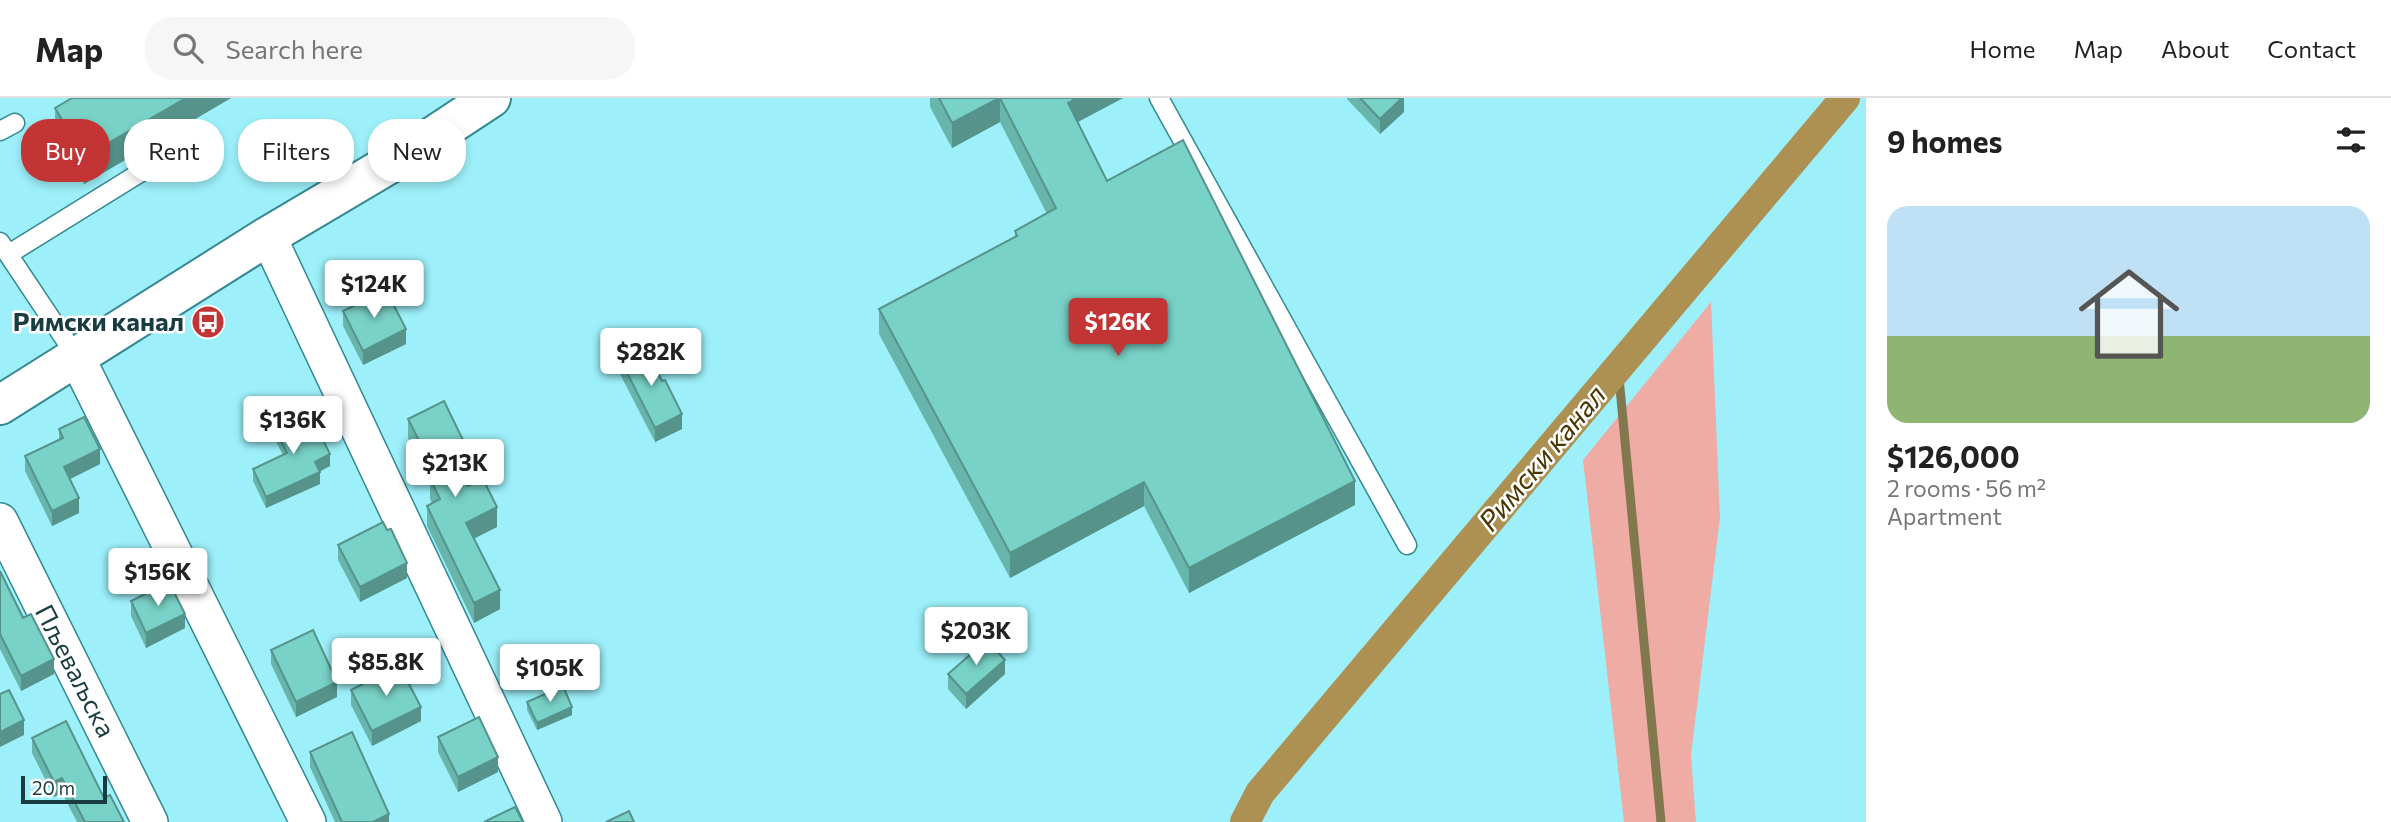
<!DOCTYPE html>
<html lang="en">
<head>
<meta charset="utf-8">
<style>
  body { margin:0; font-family:Commissioner,sans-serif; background:#f6f6f6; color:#222; height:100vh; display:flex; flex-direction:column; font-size:26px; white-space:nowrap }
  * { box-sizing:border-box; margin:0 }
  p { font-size:23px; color:#767676 }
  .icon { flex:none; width:38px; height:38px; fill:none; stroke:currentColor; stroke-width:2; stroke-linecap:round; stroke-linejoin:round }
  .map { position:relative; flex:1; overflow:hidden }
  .details { display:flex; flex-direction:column; background:#fff; width:525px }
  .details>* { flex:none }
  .top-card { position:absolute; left:21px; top:21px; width:665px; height:63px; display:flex; gap:14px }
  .scale { position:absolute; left:21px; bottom:18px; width:86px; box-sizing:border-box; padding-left:7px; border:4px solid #193c40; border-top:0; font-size:19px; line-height:24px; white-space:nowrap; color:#193c40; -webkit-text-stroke:5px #fff; paint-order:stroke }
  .price { position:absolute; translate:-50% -60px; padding:0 16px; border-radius:7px; background:#fff; color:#222; font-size:23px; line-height:46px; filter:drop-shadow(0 2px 4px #0008) }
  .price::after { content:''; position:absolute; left:50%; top:42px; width:21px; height:16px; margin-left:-10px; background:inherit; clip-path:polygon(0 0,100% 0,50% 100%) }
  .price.on { background:#c33534; color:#fff }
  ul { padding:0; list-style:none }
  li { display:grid; align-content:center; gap:14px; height:371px; padding:0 21px }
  li span { display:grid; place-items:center; height:217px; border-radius:21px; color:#555 }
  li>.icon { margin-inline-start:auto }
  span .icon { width:126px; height:126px; fill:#fffc; stroke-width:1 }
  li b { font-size:30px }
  h2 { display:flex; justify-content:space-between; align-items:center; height:84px; padding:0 21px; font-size:30px }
  .pill { padding:0 24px; border-radius:28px; background:#fff; box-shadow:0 4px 10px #0003; font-size:24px; line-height:63px }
  .pill.on { background:#c33534; color:#fff }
  header { display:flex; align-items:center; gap:42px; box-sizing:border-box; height:98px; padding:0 35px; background:#fff; border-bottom:2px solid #e0e0e0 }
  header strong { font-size:33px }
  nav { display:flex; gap:38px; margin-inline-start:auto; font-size:24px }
  .search { width:490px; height:63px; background:#f6f6f6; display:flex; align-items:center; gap:18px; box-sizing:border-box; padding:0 24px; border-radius:28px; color:#767676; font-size:26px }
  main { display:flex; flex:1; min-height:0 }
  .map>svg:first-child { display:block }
</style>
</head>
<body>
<header>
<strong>Map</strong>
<div class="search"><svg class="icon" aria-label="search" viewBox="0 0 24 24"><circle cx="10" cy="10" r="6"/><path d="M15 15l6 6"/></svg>Search here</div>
<nav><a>Home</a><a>Map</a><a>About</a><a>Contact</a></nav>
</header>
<main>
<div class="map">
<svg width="1866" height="724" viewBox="0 0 1866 724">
  <rect width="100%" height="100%" fill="#9df0fa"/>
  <path fill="#eeaca5" d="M 1711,204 L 1720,420 L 1691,657 L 1696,724 L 1624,724 L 1583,362 Z"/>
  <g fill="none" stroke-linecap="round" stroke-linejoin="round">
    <path stroke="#81784d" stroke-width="9" d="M 1618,269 L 1661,724"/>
    <path stroke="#ad9153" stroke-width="30" d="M 1245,724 L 1260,695 L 1845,0"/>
    <defs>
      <path id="service" d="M 1159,0 L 1407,447
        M 0,33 L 15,25
        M 0,144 L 76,258
        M 9,156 L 175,53"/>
      <path id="minor" d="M 268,138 L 544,724
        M 76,258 L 308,724
        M 0,423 L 150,724"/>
      <path id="secondary" d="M 0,307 L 268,138 L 403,58 L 491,0"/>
    </defs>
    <use href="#service" stroke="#338892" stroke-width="21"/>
    <use href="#minor" stroke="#338892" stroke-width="38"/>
    <use href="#secondary" stroke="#338892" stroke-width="42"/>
    <use href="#service" stroke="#fff" stroke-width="18"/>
    <use href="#minor" stroke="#fff" stroke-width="35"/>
    <use href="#secondary" stroke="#fff" stroke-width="38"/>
  </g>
  <path fill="#68b5ab" d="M 231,0 L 84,86 L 55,36 L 55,10 Z
    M 930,0 L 1123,0 L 1078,24 L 1107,83 L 1355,407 L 1189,495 L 1144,408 L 1010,480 L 879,236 L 879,211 L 1015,139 L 1015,133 L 1047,116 L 1000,24 L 952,50 L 930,9 Z
    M 1347,0 L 1404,0 L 1404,14 L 1380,36 L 1347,1 Z
    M 343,213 L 406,246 L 363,267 L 343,228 Z
    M 620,261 L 682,331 L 655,344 L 620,276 Z
    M 408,321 L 463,362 L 457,365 L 468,388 L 497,429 L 474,441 L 500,511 L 474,525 L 427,428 L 427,408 L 432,405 L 430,401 L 430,384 L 408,340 Z
    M 59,331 L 100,366 L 70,381 L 79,415 L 52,428 L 25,373 L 25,358 L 59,341 Z
    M 275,331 L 330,368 L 320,373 L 320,386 L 266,410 L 253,383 L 253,371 L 283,357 L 275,342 Z
    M 338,447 L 407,480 L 360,504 L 338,462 Z
    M 0,473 L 54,576 L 21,593 L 0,551 Z
    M 131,503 L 185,530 L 146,550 L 131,518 Z
    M 271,552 L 337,599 L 296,619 L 271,566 Z
    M 948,576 L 1005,576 L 966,611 L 948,591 Z
    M 351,592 L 421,623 L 372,648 L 351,607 Z
    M 527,604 L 572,617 L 537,632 L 527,612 Z
    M 438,639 L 498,674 L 458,694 L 438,654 Z
    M 32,640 L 104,700 L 124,724 L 77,724 L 62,695 L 54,699 L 32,655 Z
    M 310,654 L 389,724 L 335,724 L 310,669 Z"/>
  <path fill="#55938b" d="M 186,0 L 231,0 L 84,86 L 84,59 Z
    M 999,0 L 1000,0 L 1000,24 L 952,50 L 952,25 Z
    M 1077,0 L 1123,0 L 1068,29 L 1068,5 Z
    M 1402,0 L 1404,0 L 1404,14 L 1380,36 L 1380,21 Z
    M 406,231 L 406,246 L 363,267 L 363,253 Z
    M 682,316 L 682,331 L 655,344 L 655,330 Z
    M 463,342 L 463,362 L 449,369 L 449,350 Z
    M 100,351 L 100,366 L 64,384 L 64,369 Z
    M 330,356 L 330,368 L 315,376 L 315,364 Z
    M 320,374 L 320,386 L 266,410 L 266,399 Z
    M 1355,383 L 1355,407 L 1189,495 L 1189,470 Z
    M 1144,384 L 1144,408 L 1010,480 L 1010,455 Z
    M 79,400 L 79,415 L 52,428 L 52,413 Z
    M 497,409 L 497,429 L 466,444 L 466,425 Z
    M 407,465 L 407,480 L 360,504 L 360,489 Z
    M 500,492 L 500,511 L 474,525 L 474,505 Z
    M 185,516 L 185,530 L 146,550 L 146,535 Z
    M 54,561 L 54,576 L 21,593 L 21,578 Z
    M 1005,562 L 1005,576 L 966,611 L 966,596 Z
    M 337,584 L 337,599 L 296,619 L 296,604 Z
    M 421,609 L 421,623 L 372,648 L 372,633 Z
    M 572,609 L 572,617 L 537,632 L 537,625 Z
    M 24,622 L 24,637 L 0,649 L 0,634 Z
    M 498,659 L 498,674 L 458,694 L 458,679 Z
    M 62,680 L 62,695 L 54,699 L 54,684 Z
    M 389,716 L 389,724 L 373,724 Z"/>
  <path fill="#79d2c7" stroke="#55938b" stroke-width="2" d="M 72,0 L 186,0 L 84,59 L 55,10 Z
    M 939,0 L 999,0 L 952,25 Z
    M 1000,0 L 1077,0 L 1068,5 L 1107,83 L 1183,42 L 1355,383 L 1189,470 L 1144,384 L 1010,455 L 879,211 L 1017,138 L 1015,133 L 1056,110 Z
    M 1360,0 L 1402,0 L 1380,21 Z
    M 386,192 L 406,231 L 363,253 L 343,213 Z
    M 645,249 L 662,283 L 665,282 L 682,316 L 655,330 L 620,261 Z
    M 444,303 L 463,342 L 449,350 L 468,388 L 483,381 L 497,409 L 466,425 L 500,492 L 474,505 L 427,408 L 440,401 L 430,381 L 437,378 L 408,321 Z
    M 309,314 L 330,356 L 315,364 L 320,374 L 266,399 L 253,371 L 287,355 L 275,331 Z
    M 84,319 L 100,351 L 64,369 L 79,400 L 52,413 L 25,358 L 63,340 L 59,331 Z
    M 383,424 L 387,432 L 391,431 L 407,465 L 360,489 L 338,447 Z
    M 0,473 L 23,520 L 31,516 L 54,561 L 21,578 L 0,536 Z
    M 169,484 L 185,516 L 146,535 L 131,503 Z
    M 313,532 L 337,584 L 296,604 L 271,552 Z
    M 987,542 L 1005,562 L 966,596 L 948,576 Z
    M 399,567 L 421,609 L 372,633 L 351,592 Z
    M 563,588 L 572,609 L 537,625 L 527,604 Z
    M 9,592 L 24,622 L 0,634 L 0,596 Z
    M 479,619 L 498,659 L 458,679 L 438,639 Z
    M 66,623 L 104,700 L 110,697 L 124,724 L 85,724 L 62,680 L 54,684 L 32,640 Z
    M 352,634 L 389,716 L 373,724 L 342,724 L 310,654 Z
    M 515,709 L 523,724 L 484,724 Z
    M 629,713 L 634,724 L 606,724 Z"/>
  <defs>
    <symbol id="bus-disc" viewBox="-11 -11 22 22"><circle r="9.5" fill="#c33534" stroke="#fff"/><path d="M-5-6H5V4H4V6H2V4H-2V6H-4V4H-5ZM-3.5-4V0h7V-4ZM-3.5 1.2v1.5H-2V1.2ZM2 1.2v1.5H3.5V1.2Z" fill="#fff"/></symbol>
  </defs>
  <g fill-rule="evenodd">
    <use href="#bus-disc" x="189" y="205" width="38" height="38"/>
  </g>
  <g text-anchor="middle" stroke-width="5" stroke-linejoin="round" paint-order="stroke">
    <g font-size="26" font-weight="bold" fill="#193c40" stroke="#fff" text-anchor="end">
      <text x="184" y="233">Римски канал</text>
    </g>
    <g font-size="26" fill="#193c40" stroke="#fff">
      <text transform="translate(75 573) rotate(63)" y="9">Пљеваљска</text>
    </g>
    <g font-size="28" font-style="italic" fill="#493500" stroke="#fff">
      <text transform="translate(1542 360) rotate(-50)" y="10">Римски канал</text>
    </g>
  </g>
</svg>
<div class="scale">20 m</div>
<b class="price" style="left:374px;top:222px">$124K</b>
<b class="price on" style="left:1118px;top:260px">$126K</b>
<b class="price" style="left:651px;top:290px">$282K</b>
<b class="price" style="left:293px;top:358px">$136K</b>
<b class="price" style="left:455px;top:401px">$213K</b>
<b class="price" style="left:158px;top:510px">$156K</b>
<b class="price" style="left:976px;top:569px">$203K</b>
<b class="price" style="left:386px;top:600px">$85.8K</b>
<b class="price" style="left:550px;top:606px">$105K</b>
<div class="top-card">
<a class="pill on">Buy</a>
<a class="pill">Rent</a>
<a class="pill">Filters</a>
<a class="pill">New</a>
</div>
</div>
<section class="details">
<h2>9 homes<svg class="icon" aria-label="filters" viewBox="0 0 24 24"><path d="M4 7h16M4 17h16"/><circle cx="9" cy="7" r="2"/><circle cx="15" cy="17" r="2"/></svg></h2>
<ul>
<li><span style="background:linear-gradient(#bfe0f5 60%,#8fb573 0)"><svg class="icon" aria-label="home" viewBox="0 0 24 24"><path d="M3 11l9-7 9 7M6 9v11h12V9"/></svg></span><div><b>$126,000</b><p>2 rooms · 56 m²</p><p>Apartment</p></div></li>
</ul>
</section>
</main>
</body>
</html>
